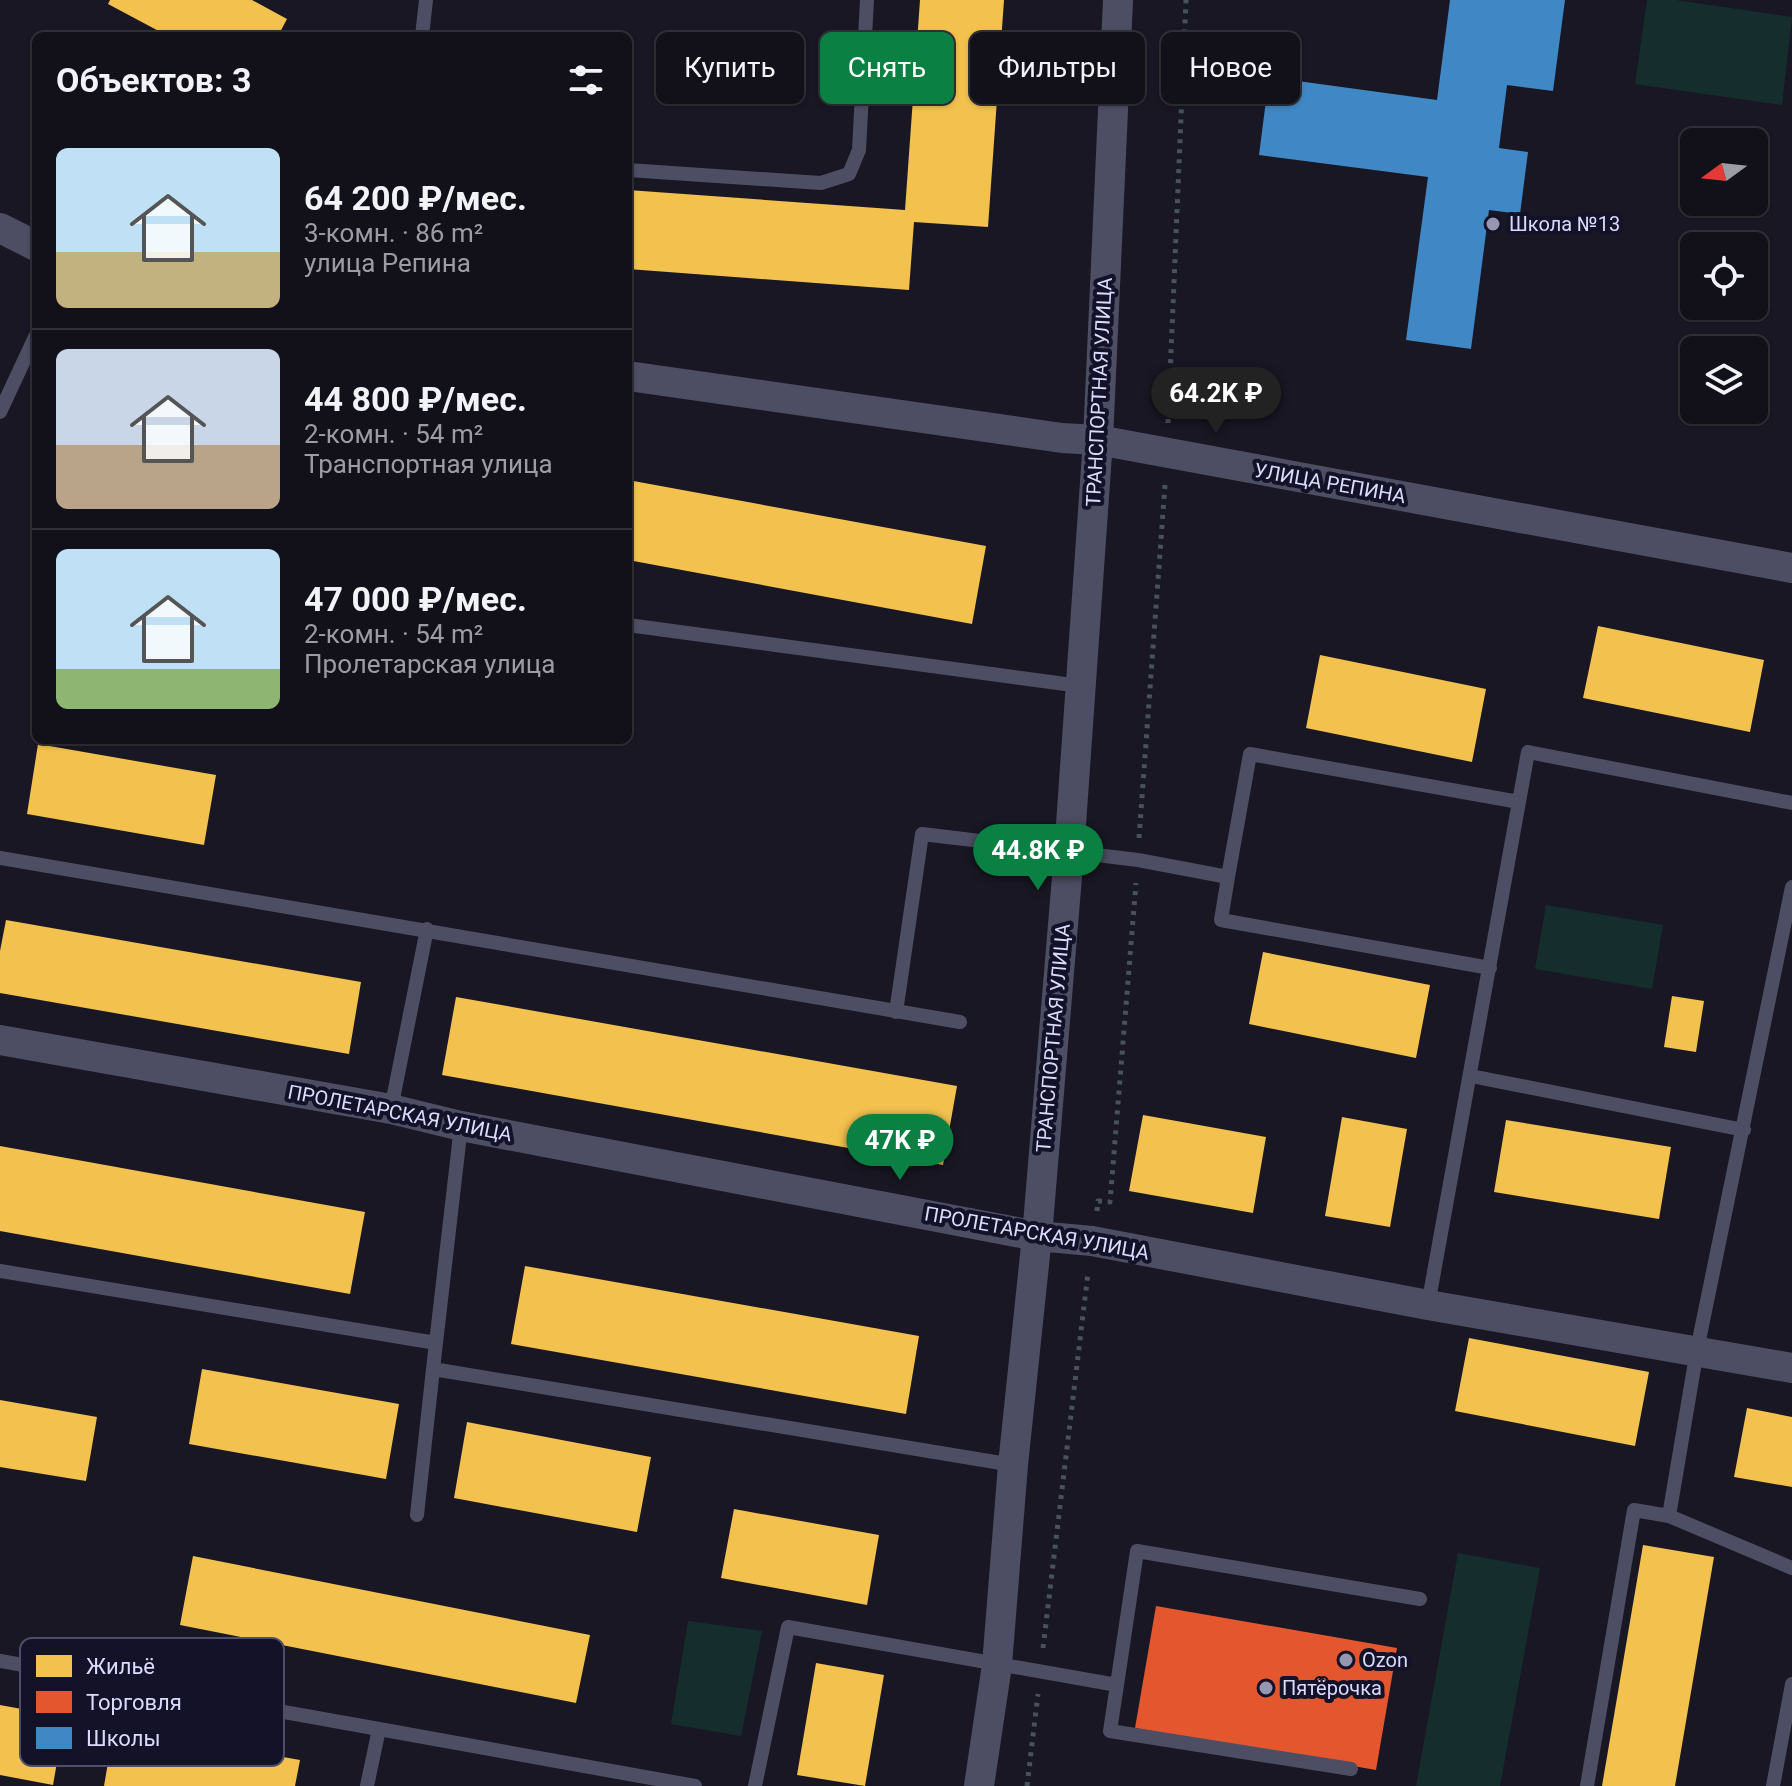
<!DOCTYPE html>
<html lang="ru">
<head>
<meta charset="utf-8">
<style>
  body { margin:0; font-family:Roboto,sans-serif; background:#1b1a23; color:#f1f3f6; height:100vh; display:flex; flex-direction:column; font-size:30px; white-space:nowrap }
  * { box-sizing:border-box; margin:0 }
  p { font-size:26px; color:#9c9da2 }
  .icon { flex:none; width:44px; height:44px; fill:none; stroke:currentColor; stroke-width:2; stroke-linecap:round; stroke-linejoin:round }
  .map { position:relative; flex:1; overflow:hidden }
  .sheet { position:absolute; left:32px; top:32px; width:600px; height:712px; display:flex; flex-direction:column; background:#12111a; border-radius:12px; box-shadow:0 2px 6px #0004,0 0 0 2px #313139 }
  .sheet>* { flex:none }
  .hud { position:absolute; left:656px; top:32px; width:760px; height:72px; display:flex; gap:16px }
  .needle { width:52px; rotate:255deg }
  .buttons { position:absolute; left:1680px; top:128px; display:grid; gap:16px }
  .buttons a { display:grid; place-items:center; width:88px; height:88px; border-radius:12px; background:#12111a; box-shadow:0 2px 6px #0004,0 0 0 2px #313139; font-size:40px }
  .price { position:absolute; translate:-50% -68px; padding:0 18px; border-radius:28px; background:#0b8043; color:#fff; font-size:26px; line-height:52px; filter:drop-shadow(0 2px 4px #0008) }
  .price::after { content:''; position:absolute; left:50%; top:48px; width:24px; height:18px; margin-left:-12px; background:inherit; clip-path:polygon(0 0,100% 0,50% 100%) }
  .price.selected { background:#222; color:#fff }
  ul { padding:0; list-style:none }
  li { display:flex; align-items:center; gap:24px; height:200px; padding:0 24px }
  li+li { border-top:2px solid #313139 }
  li span { display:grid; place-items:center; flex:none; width:224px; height:160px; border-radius:12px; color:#555 }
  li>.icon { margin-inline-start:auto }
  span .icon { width:96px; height:96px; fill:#fffc; stroke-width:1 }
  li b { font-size:34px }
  h2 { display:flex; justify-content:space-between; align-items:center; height:96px; padding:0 24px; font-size:34px }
  .tag { padding:0 28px; border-radius:12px; background:#12111a; box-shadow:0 2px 6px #0004,0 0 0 2px #313139; font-size:28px; line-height:72px }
  .tag.selected { background:#0b8043; color:#fff }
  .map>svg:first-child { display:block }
</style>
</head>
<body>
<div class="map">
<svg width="1792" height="1786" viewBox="0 0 1792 1786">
  <rect width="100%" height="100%" fill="#181723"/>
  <path fill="#152e2d" d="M 1647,0 L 1676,0 L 1792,17 L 1782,105 L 1635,84 Z
    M 1546,905 L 1663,925 L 1652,989 L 1535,969 Z
    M 1458,1553 L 1540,1568 L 1500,1786 L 1416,1786 Z
    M 688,1621 L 762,1631 L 741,1736 L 671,1724 Z"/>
  <path fill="#f2c14e" d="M 110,0 L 252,0 L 287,19 L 278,36 L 168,36 L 108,4 Z
    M 920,0 L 1004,0 L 988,227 L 914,222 L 909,290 L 628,269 L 628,190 L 905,210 Z
    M 628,480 L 986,546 L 972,624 L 628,560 Z
    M 1598,626 L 1764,660 L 1750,732 L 1583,698 Z
    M 1320,655 L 1486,689 L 1472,762 L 1306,728 Z
    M 38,744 L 216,775 L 204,845 L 27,814 Z
    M 6,920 L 361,982 L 349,1054 L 0,993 L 0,951 Z
    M 1263,952 L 1430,985 L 1416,1058 L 1249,1024 Z
    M 1672,996 L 1704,1001 L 1696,1052 L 1664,1047 Z
    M 456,997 L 957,1086 L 943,1165 L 442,1075 Z
    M 1143,1115 L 1266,1137 L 1253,1213 L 1129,1191 Z
    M 1342,1117 L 1407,1129 L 1390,1227 L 1325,1216 Z
    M 1506,1120 L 1671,1147 L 1659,1219 L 1494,1192 Z
    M 0,1146 L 365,1212 L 350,1294 L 0,1231 Z
    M 525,1266 L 919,1336 L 906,1414 L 511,1344 Z
    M 1469,1338 L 1649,1372 L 1635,1446 L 1455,1411 Z
    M 202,1369 L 399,1404 L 386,1479 L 189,1444 Z
    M 0,1400 L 97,1417 L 86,1481 L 0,1467 Z
    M 1747,1408 L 1792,1417 L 1792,1487 L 1734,1477 Z
    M 467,1422 L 651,1457 L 637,1532 L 454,1498 Z
    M 734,1509 L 879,1535 L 867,1605 L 721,1578 Z
    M 1643,1545 L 1714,1557 L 1675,1786 L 1602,1786 Z
    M 193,1556 L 590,1635 L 576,1703 L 180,1625 Z
    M 816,1663 L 884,1675 L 865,1786 L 797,1775 Z
    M 0,1705 L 65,1717 L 53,1785 L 0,1775 Z
    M 114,1727 L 300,1760 L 295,1786 L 104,1786 Z"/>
  <path fill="#e4572e" d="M 1156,1606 L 1397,1648 L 1376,1770 L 1135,1728 Z"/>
  <path fill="#3f88c5" d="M 1450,0 L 1565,0 L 1553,91 L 1507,85 L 1499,148 L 1528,152 L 1520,214 L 1489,210 L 1471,349 L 1406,340 L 1428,177 L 1259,155 L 1269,77 L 1437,100 Z"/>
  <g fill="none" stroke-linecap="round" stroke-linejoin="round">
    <path stroke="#46535e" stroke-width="5" stroke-dasharray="4 6" stroke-linecap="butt" d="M 1168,423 L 1186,0
      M 1139,838 L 1165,485
      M 1097,1211 L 1098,1201 L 1110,1202 L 1136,883
      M 1043,1648 L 1088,1273
      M 1027,1786 L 1038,1694"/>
    <path stroke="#4d4e63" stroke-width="14" d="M 422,36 L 426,0
      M 628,170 L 821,183 L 849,174 L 859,150 L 867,0
      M 0,412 L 36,335
      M 628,625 L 1080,686
      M 0,858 L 960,1022
      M 1228,877 L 1221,920 L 1490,968
      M 1792,887 L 1697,1350 L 1669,1516 L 1792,1568
      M 896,1012 L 922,834 L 1138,860 L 1228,877 L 1250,754 L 1519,802
      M 1471,1076 L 1744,1130
      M 391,1109 L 427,929
      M 0,1271 L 436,1343 L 461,1126
      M 1428,1305 L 1528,752 L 1792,803
      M 436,1343 L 433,1369 L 1013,1465
      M 417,1515 L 433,1369
      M 0,1661 L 379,1729 L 367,1786
      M 1117,1685 L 1137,1551 L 1420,1599
      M 379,1729 L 695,1786
      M 755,1786 L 788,1627 L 1117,1685 L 1110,1731 L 1351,1769
      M 1587,1786 L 1634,1510 L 1669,1516
      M 1773,1786 L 1792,1684"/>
    <path stroke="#4d4e63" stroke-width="30" d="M 0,228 L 36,246
      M 628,376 L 1062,438 L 1098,440 L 1792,568
      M 0,1040 L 391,1109 L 461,1126 L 1037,1236 L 1092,1241 L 1428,1305 L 1792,1368
      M 979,1786 L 997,1665 L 1013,1465 L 1037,1236 L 1069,853 L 1098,440 L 1118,0"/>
  </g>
  <g fill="#9796b1" stroke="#131228" stroke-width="3">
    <circle cx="1493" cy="224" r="8"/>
    <circle cx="1346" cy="1660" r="8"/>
    <circle cx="1266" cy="1688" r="8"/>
  </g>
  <g text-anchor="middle" stroke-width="8" stroke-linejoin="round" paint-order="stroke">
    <g font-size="20" fill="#dbdbfd" stroke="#131228" text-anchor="start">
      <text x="1509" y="231">Школа №13</text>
      <text x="1362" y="1667">Ozon</text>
      <text x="1282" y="1695">Пятёрочка</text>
    </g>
    <g font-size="20" fill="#dbdbfd" stroke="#131228">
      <text transform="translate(1099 392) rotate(-87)" y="7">ТРАНСПОРТНАЯ УЛИЦА</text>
      <text transform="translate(1330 483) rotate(10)" y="7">УЛИЦА РЕПИНА</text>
      <text transform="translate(1053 1038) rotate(-85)" y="7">ТРАНСПОРТНАЯ УЛИЦА</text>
      <text transform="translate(400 1113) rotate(11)" y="7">ПРОЛЕТАРСКАЯ УЛИЦА</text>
      <text transform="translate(1037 1233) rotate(10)" y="7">ПРОЛЕТАРСКАЯ УЛИЦА</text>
    </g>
  </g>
  <rect x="20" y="1638" width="264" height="128" rx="12" fill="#131228" stroke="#4f4e68" stroke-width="2"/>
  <rect x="36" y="1655" width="36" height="22" fill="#f2c14e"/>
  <rect x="36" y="1691" width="36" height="22" fill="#e4572e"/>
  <rect x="36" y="1727" width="36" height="22" fill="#3f88c5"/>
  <g font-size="22" fill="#dbdbfd">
    <text x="86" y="1674">Жильё</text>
    <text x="86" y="1710">Торговля</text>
    <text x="86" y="1746">Школы</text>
  </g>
</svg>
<div class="buttons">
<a><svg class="needle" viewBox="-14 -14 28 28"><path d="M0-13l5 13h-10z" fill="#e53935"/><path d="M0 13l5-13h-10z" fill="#9c9da2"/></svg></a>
<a><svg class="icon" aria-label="locate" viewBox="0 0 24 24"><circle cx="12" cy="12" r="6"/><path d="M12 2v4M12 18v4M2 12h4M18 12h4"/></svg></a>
<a><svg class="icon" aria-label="layers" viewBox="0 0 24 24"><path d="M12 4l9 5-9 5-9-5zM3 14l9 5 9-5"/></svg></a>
</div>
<b class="price selected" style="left:1216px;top:435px">64.2K ₽</b>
<b class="price" style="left:1038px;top:892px">44.8K ₽</b>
<b class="price" style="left:900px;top:1182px">47K ₽</b>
<div class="hud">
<a class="tag">Купить</a>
<a class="tag selected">Снять</a>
<a class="tag">Фильтры</a>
<a class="tag">Новое</a>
</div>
<section class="sheet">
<h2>Объектов: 3<svg class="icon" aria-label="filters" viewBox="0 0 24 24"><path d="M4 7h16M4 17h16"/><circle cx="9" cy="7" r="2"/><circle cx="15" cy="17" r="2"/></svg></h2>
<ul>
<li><span style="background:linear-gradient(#bfe0f5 65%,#c2b280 0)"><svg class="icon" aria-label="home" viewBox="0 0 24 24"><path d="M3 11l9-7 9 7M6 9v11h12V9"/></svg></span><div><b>64 200 ₽/мес.</b><p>3-комн. · 86 m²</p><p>улица Репина</p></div></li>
<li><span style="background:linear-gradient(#c9d6e8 60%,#b9a48a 0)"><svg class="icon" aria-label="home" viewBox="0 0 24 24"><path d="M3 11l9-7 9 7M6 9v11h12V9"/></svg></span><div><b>44 800 ₽/мес.</b><p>2-комн. · 54 m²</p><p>Транспортная улица</p></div></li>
<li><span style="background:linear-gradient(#bfe0f5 75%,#8fb573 0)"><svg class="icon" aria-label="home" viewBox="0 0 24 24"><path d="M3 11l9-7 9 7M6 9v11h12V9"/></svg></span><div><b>47 000 ₽/мес.</b><p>2-комн. · 54 m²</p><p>Пролетарская улица</p></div></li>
</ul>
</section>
</div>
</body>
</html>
